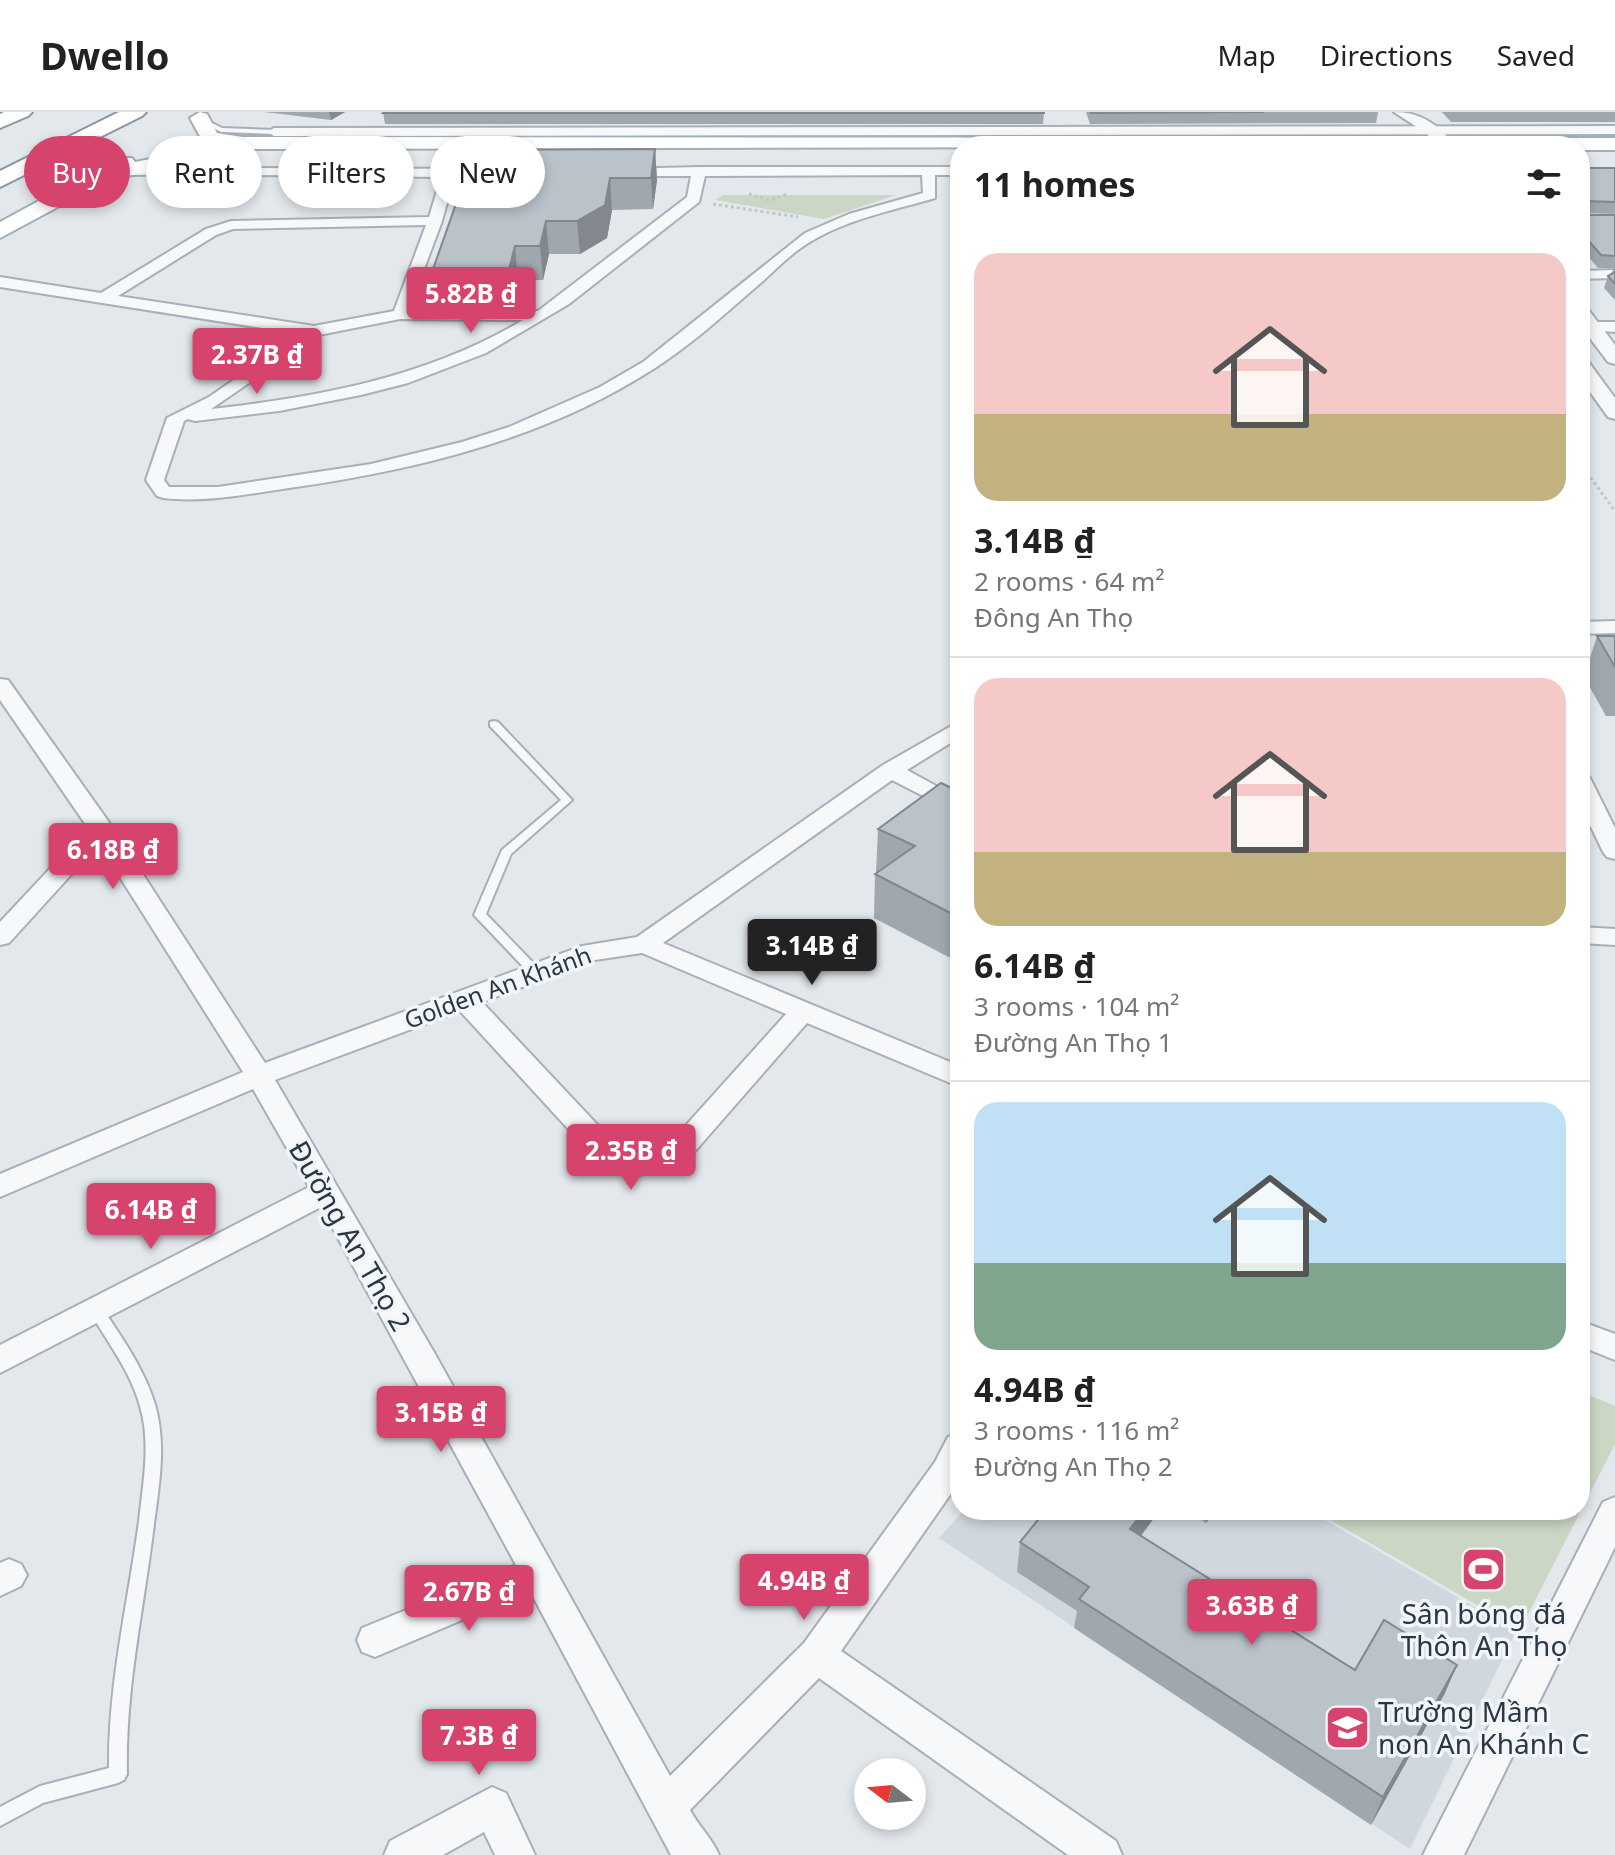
<!DOCTYPE html>
<html lang="en">
<head>
<meta charset="utf-8">
<style>
  body { margin:0; font-family:"Noto Sans",sans-serif; background:#f6f6f6; color:#222; height:100vh; display:flex; flex-direction:column; font-size:30px; white-space:nowrap }
  * { box-sizing:border-box; margin:0 }
  p { font-size:26px; color:#767676 }
  .icon { flex:none; width:44px; height:44px; fill:none; stroke:currentColor; stroke-width:2; stroke-linecap:round; stroke-linejoin:round }
  .map { position:relative; flex:1; overflow:hidden }
  .sheet { position:absolute; left:950px; top:24px; width:640px; height:1384px; display:flex; flex-direction:column; background:#fff; border-radius:32px; box-shadow:0 4px 12px #0003 }
  .sheet>* { flex:none }
  .top-card { position:absolute; left:24px; top:24px; width:760px; height:72px; display:flex; gap:16px }
  .needle { width:52px; rotate:286deg }
  .buttons { position:absolute; left:854px; top:1646px; display:grid; gap:16px }
  .buttons a { display:grid; place-items:center; width:72px; height:72px; border-radius:50%; background:#fff; box-shadow:0 4px 12px #0003; font-size:40px }
  .price { position:absolute; translate:-50% -68px; padding:0 18px; border-radius:8px; background:#d6436c; color:#fff; font-size:26px; line-height:52px; filter:drop-shadow(0 2px 4px #0008) }
  .price::after { content:''; position:absolute; left:50%; top:48px; width:24px; height:18px; margin-left:-12px; background:inherit; clip-path:polygon(0 0,100% 0,50% 100%) }
  .price.selected { background:#222; color:#fff }
  ul { padding:0; list-style:none }
  li { display:grid; align-content:center; gap:16px; height:424px; padding:0 24px }
  li+li { border-top:2px solid #e0e0e0 }
  li span { display:grid; place-items:center; height:248px; border-radius:24px; color:#555 }
  li>.icon { margin-inline-start:auto }
  span .icon { width:144px; height:144px; fill:#fffc; stroke-width:1 }
  li b { font-size:34px }
  h2 { display:flex; justify-content:space-between; align-items:center; height:96px; padding:0 24px; font-size:34px }
  .pill { padding:0 28px; border-radius:36px; background:#fff; box-shadow:0 4px 12px #0003; font-size:28px; line-height:72px }
  .pill.selected { background:#d6436c; color:#fff }
  header { display:flex; align-items:center; gap:48px; box-sizing:border-box; height:112px; padding:0 40px; background:#fff; border-bottom:2px solid #e0e0e0 }
  header strong { font-size:38px }
  nav { display:flex; gap:44px; margin-inline-start:auto; font-size:28px }
  .map>svg:first-child { display:block }
</style>
</head>
<body>
<header>
<strong>Dwello</strong>
<nav><a>Map</a><a>Directions</a><a>Saved</a></nav>
</header>
<div class="map">
<svg width="1615" height="1743" viewBox="0 0 1615 1743">
  <rect width="100%" height="100%" fill="#e3e8ec"/>
  <path fill="#d1d7de" d="M 964,1398 L 1308,1398 L 1516,1519 L 1410,1737 L 939,1426 Z"/>
  <path fill="#cbd6c4" d="M 724,83 L 896,83 L 824,107 L 715,88 Z
    M 1580,1279 L 1615,1294 L 1615,1332 L 1520,1518 L 1313,1398 L 1580,1398 Z"/>
  <g fill="none" stroke-linecap="round" stroke-linejoin="round">
    <defs>
      <path id="service" d="M 200,7 L 204,7 L 222,16 L 274,18 L 277,20 L 274,22 L 221,20 L 200,9 Z
        M 248,58 L 250,61 L 133,63 L 130,61 L 133,59 Z
        M 494,609 L 498,610 L 572,688 L 511,742 L 486,802 L 541,859 L 543,862 L 541,865 L 533,865 L 474,803 L 502,738 L 561,688 L 490,614 L 490,610 Z
        M 96,1192 L 101,1194 C 122,1226 146,1259 156,1296 C 166,1334 159,1374 154,1412 C 144,1496 125,1577 127,1662 L 124,1668 L 118,1671 L 43,1691 L 0,1714 L 0,1695 L 40,1674 L 109,1656 C 108,1572 128,1491 139,1409 C 143,1371 151,1331 140,1294 C 130,1258 107,1230 89,1198 L 91,1194 Z"/>
      <path id="minor" d="M 1615,14 L 1615,22 L 274,24 L 268,20 L 274,16 Z
        M 699,55 L 960,55 L 960,63 L 935,63 L 935,86 C 895,98 852,106 815,127 C 795,138 779,154 763,169 C 728,199 694,231 655,256 C 545,327 417,358 289,376 C 248,382 205,391 163,386 L 157,384 L 146,368 L 167,306 L 209,285 L 300,222 L 0,175 L 0,165 L 101,181 L 206,117 L 231,109 L 429,105 L 441,65 L 243,63 L 243,57 L 248,56 L 500,57 L 507,61 L 505,64 L 454,65 L 442,109 L 409,197 L 538,199 L 687,85 L 691,64 L 624,64 L 617,60 L 619,57 ZM 922,63 L 923,81 L 849,102 L 805,121 L 643,250 L 600,275 L 509,315 L 462,330 L 371,352 L 218,375 L 169,375 L 164,368 L 184,309 L 188,307 L 195,309 L 279,299 L 361,283 L 408,271 L 486,241 L 569,192 L 699,90 L 705,64 ZM 426,113 L 394,199 L 314,214 L 118,184 L 216,123 L 233,117 ZM 400,207 L 523,208 C 428,265 319,285 211,297 L 319,223 Z
        M 1615,158 L 1615,166 L 1580,167 L 1580,159 Z
        M 1591,210 L 1615,210 L 1615,220 L 1585,218 L 1585,212 Z
        M 1615,509 L 1615,521 L 1580,522 L 1580,510 Z
        M 0,567 L 8,568 L 113,716 L 265,951 L 582,834 L 637,825 L 883,653 L 960,609 L 960,625 L 907,658 L 960,687 L 960,703 L 892,668 L 663,831 L 960,954 L 960,975 L 807,911 L 690,1045 L 666,1056 L 639,1063 L 604,1056 L 460,899 L 275,968 L 435,1242 L 670,1664 L 804,1531 L 935,1350 L 948,1325 L 960,1321 L 959,1370 L 841,1539 L 1116,1729 L 1122,1743 L 1068,1743 L 819,1566 L 690,1698 C 699,1715 712,1726 719,1743 L 671,1743 L 530,1479 L 375,1545 L 362,1540 L 357,1528 L 362,1516 L 516,1453 L 321,1095 L 0,1261 L 0,1233 L 309,1075 L 253,977 L 0,1085 L 0,1062 L 243,960 L 99,732 L 9,831 L 0,833 L 0,810 L 88,716 L 0,588 ZM 642,841 L 786,902 L 670,1031 C 654,1039 641,1043 624,1041 L 482,890 L 595,848 Z
        M 1580,661 L 1588,663 L 1591,668 L 1615,716 L 1615,747 L 1607,745 L 1603,740 L 1580,692 Z
        M 1580,815 L 1615,817 L 1615,833 L 1580,831 Z
        M 1580,1209 L 1615,1222 L 1615,1248 L 1580,1234 Z
        M 1615,1385 L 1615,1435 L 1464,1743 L 1423,1743 L 1603,1390 Z
        M 9,1447 L 21,1452 L 27,1463 L 21,1474 L 0,1484 L 0,1451 Z
        M 492,1675 L 506,1681 L 535,1743 L 495,1743 L 484,1720 L 443,1743 L 384,1743 L 390,1729 Z"/>
      <path id="tertiary" d="M 1394,0 C 1421,0 1439,13 1455,34 L 1438,34 L 1426,21 Z
        M 1580,194 L 1587,196 L 1615,233 L 1615,252 L 1608,250 L 1580,213 Z
        M 1580,246 L 1587,248 L 1615,286 L 1615,307 L 1608,305 L 1580,266 Z"/>
      <path id="primary" d="M 200,0 L 207,2 L 217,21 L 243,25 L 1615,26 L 1615,38 L 1580,38 L 1580,34 L 243,37 L 203,30 L 190,6 Z
        M 244,37 L 251,39 L 254,43 L 251,47 L 170,55 L 108,68 L 0,126 L 0,110 L 118,46 L 132,46 L 135,50 L 170,43 Z"/>
      <path id="motorway" d="M 4,0 L 32,0 L 28,4 L 0,16 L 0,2 Z
        M 119,0 L 146,0 L 142,4 L 0,75 L 0,59 Z"/>
    </defs>
    <use href="#service" stroke="#a8afb7" stroke-width="4"/>
    <use href="#minor" stroke="#a8afb7" stroke-width="4"/>
    <use href="#tertiary" stroke="#a8afb7" stroke-width="4"/>
    <use href="#primary" stroke="#a2aeb8" stroke-width="4"/>
    <use href="#motorway" stroke="#8a97a3" stroke-width="4"/>
    <path stroke="#c1c6cb" stroke-width="3" stroke-dasharray="3 3" stroke-linecap="butt" d="M 749,82 L 769,88 L 788,82
      M 713,92 L 798,105
      M 1580,351 L 1615,399"/>
    <use href="#service" fill="#f6f8fa" fill-rule="evenodd"/>
    <use href="#minor" fill="#f6f8fa" fill-rule="evenodd"/>
    <use href="#tertiary" fill="#f6f8fa" fill-rule="evenodd"/>
    <use href="#primary" fill="#fff" fill-rule="evenodd"/>
    <use href="#motorway" fill="#fff" fill-rule="evenodd"/>
  </g>
  <path fill="#a0a7ae" d="M 264,0 L 345,0 L 331,8 Z
    M 383,0 L 1044,0 L 1044,1 L 1043,12 L 385,12 Z
    M 1086,0 L 1378,0 L 1376,11 L 1090,12 Z
    M 1442,0 L 1615,0 L 1615,10 L 1451,10 Z
    M 655,37 L 657,68 L 653,97 L 612,98 L 607,126 L 580,142 L 549,142 L 543,168 L 518,168 L 512,191 L 438,191 L 433,157 Z
    M 1580,56 L 1615,56 L 1615,102 L 1581,101 L 1583,103 L 1615,103 L 1615,156 L 1598,156 L 1580,135 Z
    M 1613,157 L 1615,157 L 1615,188 L 1604,176 L 1608,164 L 1612,162 Z
    M 1597,524 L 1615,524 L 1615,604 L 1606,604 L 1584,565 Z
    M 960,680 L 960,851 L 874,806 L 875,762 L 877,760 L 876,760 L 878,717 Z
    M 1046,1398 L 1160,1398 L 1141,1424 L 1355,1558 L 1445,1581 L 1371,1713 L 1074,1516 L 1077,1499 L 1017,1460 L 1020,1430 Z
    M 1185,1398 L 1215,1398 L 1206,1411 Z"/>
  <path fill="#82888d" d="M 329,0 L 345,0 L 331,8 Z
    M 655,37 L 657,68 L 653,97 L 651,66 Z
    M 610,66 L 612,98 L 607,126 L 580,142 L 577,109 Z
    M 546,109 L 549,142 L 543,168 L 540,134 Z
    M 515,134 L 518,168 L 512,191 L 509,157 Z
    M 1144,1398 L 1160,1398 L 1124,1446 L 1130,1417 Z
    M 1209,1398 L 1215,1398 L 1206,1411 Z
    M 1457,1553 L 1445,1581 L 1371,1713 L 1383,1685 Z"/>
  <path fill="#bac2ca" stroke="#82888d" stroke-width="2" d="M 384,0 L 1044,0 L 1044,1 L 383,1 Z
    M 1091,0 L 1264,0 L 1091,1 Z
    M 655,37 L 651,66 L 610,66 L 605,93 L 577,109 L 546,109 L 540,134 L 515,134 L 509,157 L 433,157 L 475,38 Z
    M 1580,56 L 1615,56 L 1615,90 L 1583,89 L 1580,100 L 1583,103 L 1615,103 L 1615,144 L 1601,143 L 1580,119 Z
    M 1615,160 L 1615,172 L 1608,164 Z
    M 1597,524 L 1615,524 L 1615,555 Z
    M 941,671 L 960,680 L 960,806 L 875,762 L 915,734 L 878,717 Z
    M 1046,1398 L 1144,1398 L 1130,1417 L 1355,1558 L 1384,1508 L 1457,1553 L 1383,1685 L 1079,1487 L 1089,1475 L 1020,1430 Z"/>
  <defs>
    <symbol id="stadium-square" viewBox="-11 -11 22 22"><rect x="-9" y="-9" width="18" height="18" rx="4" fill="#d6436c" stroke="#f3f6f9"/><path d="M0-5a6.5 5 0 1 0 0 10a6.5 5 0 1 0 0-10ZM-3.5-1.8h7v3.6h-7Z" fill="#fff"/></symbol>
    <symbol id="school-square" viewBox="-11 -11 22 22"><rect x="-9" y="-9" width="18" height="18" rx="4" fill="#d6436c" stroke="#f3f6f9"/><path d="M0-5L7-2L0 1L-7-2ZM-4 1L0 2.5L4 1V4Q0 6-4 4Z" fill="#fff"/></symbol>
  </defs>
  <g fill-rule="evenodd">
    <use href="#stadium-square" x="1458" y="1432" width="51" height="51"/>
    <use href="#school-square" x="1322" y="1590" width="51" height="51"/>
  </g>
  <g text-anchor="middle" stroke-width="7" stroke-linejoin="round" paint-order="stroke">
    <g font-size="24" fill="#2a3745" stroke="#f3f6f9">
      <text transform="translate(498 876) rotate(-20)" y="8">Golden An Khánh</text>
    </g>
    <g font-size="28" fill="#2a3745" stroke="#f3f6f9">
      <text transform="translate(350 1124) rotate(60)" y="10">Đường An Thọ 2</text>
    </g>
    <g font-size="28" fill="#2a3745" stroke="#f3f6f9">
      <text x="1484" y="1512">Sân bóng đá<tspan x="1484" dy="32">Thôn An Thọ</tspan></text>
      <text x="1378" y="1610" text-anchor="start">Trường Mầm<tspan x="1378" dy="32">non An Khánh C</tspan></text>
    </g>
  </g>
</svg>
<div class="buttons">
<a><svg class="needle" viewBox="-14 -14 28 28"><path d="M0-13l5 13h-10z" fill="#e53935"/><path d="M0 13l5-13h-10z" fill="#767676"/></svg></a>
</div>
<b class="price" style="left:471px;top:223px">5.82B ₫</b>
<b class="price" style="left:257px;top:284px">2.37B ₫</b>
<b class="price" style="left:113px;top:779px">6.18B ₫</b>
<b class="price selected" style="left:812px;top:875px">3.14B ₫</b>
<b class="price" style="left:631px;top:1080px">2.35B ₫</b>
<b class="price" style="left:151px;top:1139px">6.14B ₫</b>
<b class="price" style="left:441px;top:1342px">3.15B ₫</b>
<b class="price" style="left:804px;top:1510px">4.94B ₫</b>
<b class="price" style="left:469px;top:1521px">2.67B ₫</b>
<b class="price" style="left:1252px;top:1535px">3.63B ₫</b>
<b class="price" style="left:479px;top:1665px">7.3B ₫</b>
<div class="top-card">
<a class="pill selected">Buy</a>
<a class="pill">Rent</a>
<a class="pill">Filters</a>
<a class="pill">New</a>
</div>
<section class="sheet">
<h2>11 homes<svg class="icon" aria-label="filters" viewBox="0 0 24 24"><path d="M4 7h16M4 17h16"/><circle cx="9" cy="7" r="2"/><circle cx="15" cy="17" r="2"/></svg></h2>
<ul>
<li><span style="background:linear-gradient(#f6c9c9 65%,#c2b280 0)"><svg class="icon" aria-label="home" viewBox="0 0 24 24"><path d="M3 11l9-7 9 7M6 9v11h12V9"/></svg></span><div><b>3.14B ₫</b><p>2 rooms · 64 m²</p><p>Đông An Thọ</p></div></li>
<li><span style="background:linear-gradient(#f6c9c9 70%,#c2b280 0)"><svg class="icon" aria-label="home" viewBox="0 0 24 24"><path d="M3 11l9-7 9 7M6 9v11h12V9"/></svg></span><div><b>6.14B ₫</b><p>3 rooms · 104 m²</p><p>Đường An Thọ 1</p></div></li>
<li><span style="background:linear-gradient(#bfe0f5 65%,#7fa58c 0)"><svg class="icon" aria-label="home" viewBox="0 0 24 24"><path d="M3 11l9-7 9 7M6 9v11h12V9"/></svg></span><div><b>4.94B ₫</b><p>3 rooms · 116 m²</p><p>Đường An Thọ 2</p></div></li>
</ul>
</section>
</div>
</body>
</html>
